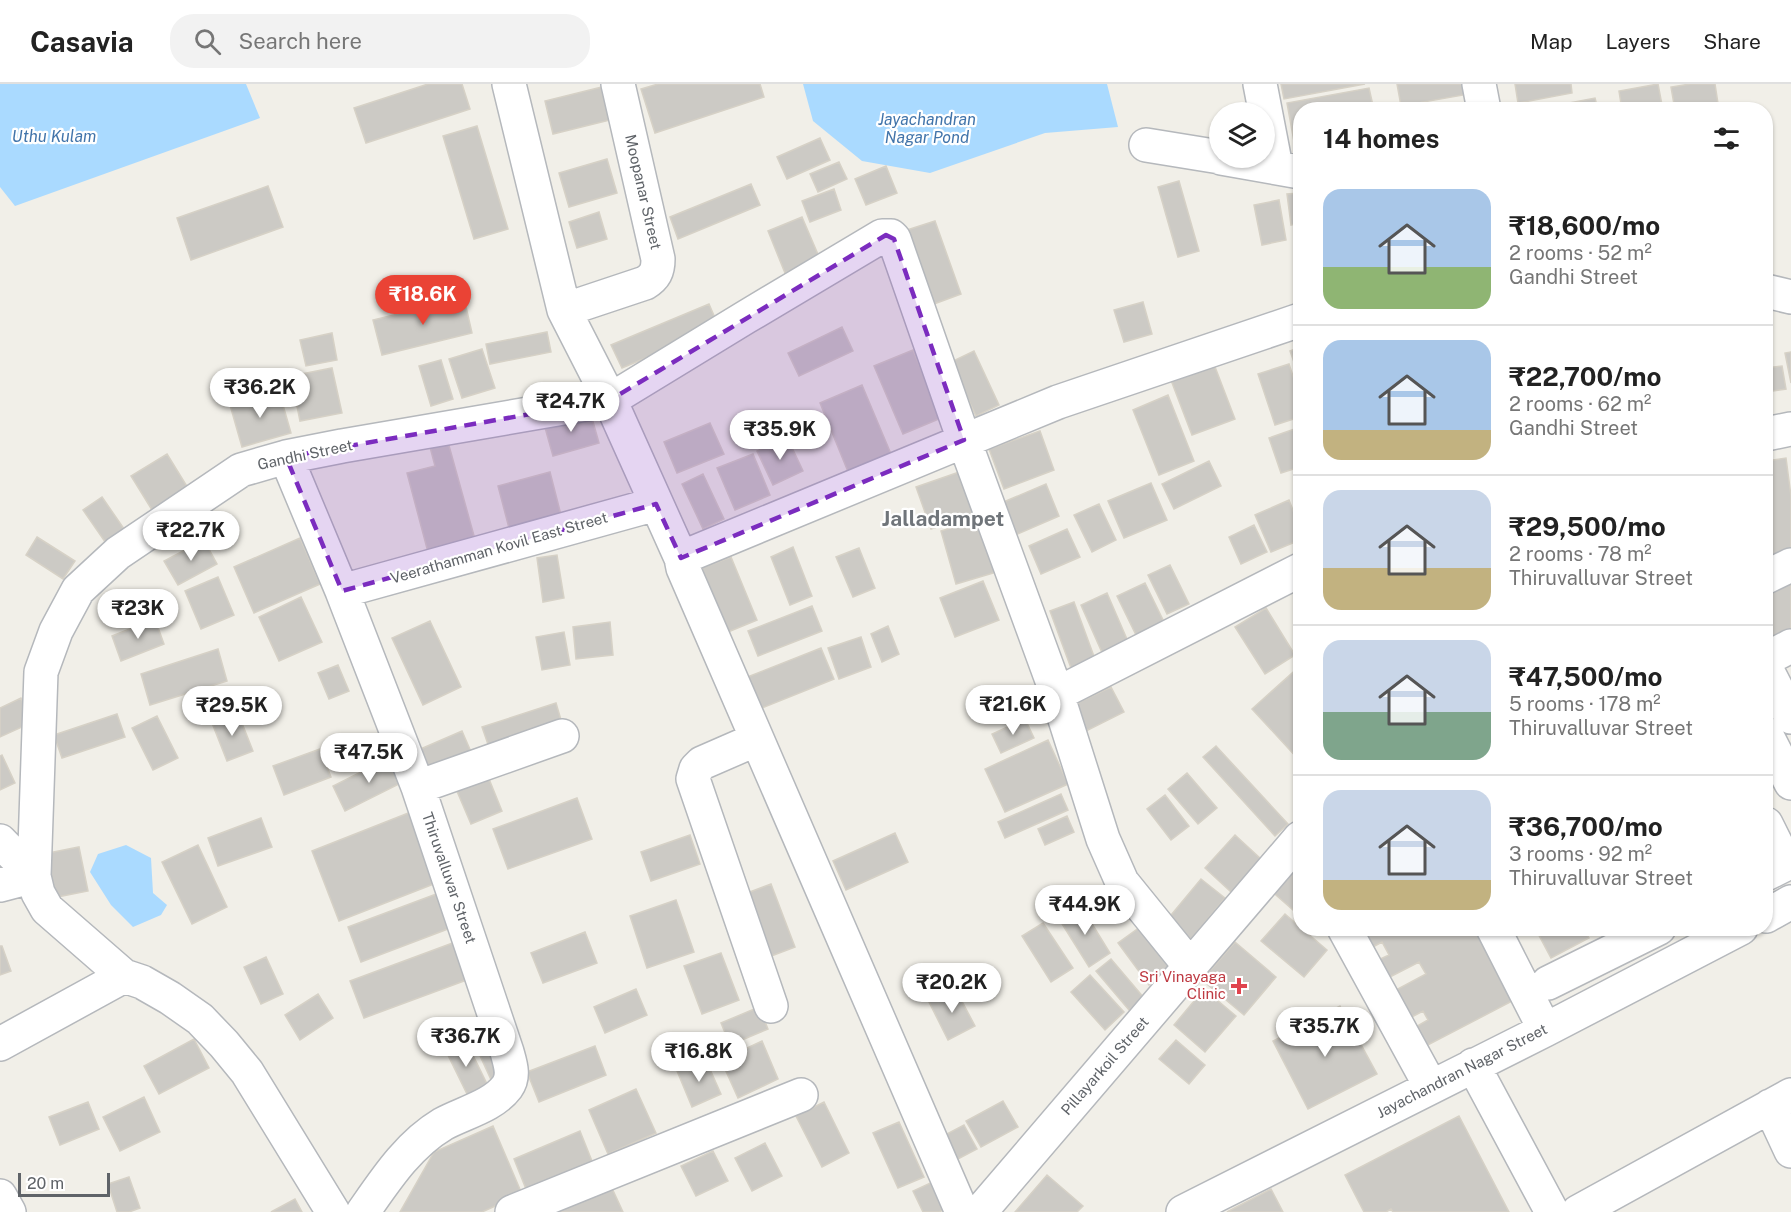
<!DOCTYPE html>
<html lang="en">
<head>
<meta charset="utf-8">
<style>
  body { margin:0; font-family:"Public Sans",sans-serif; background:#f2f2f2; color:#222; height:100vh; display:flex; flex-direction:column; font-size:22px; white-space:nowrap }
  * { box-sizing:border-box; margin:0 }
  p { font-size:20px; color:#767676 }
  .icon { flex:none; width:33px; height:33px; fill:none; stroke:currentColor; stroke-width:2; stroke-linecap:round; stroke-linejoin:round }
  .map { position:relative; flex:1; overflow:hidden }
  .panel { position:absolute; left:1293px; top:18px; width:480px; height:834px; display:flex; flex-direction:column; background:#fff; border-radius:24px; box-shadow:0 2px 4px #0004 }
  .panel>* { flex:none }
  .tools { position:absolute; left:1209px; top:18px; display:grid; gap:12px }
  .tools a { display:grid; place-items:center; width:66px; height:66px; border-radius:50%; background:#fff; box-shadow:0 2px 4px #0004; font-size:30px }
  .scale { position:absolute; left:18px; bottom:15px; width:92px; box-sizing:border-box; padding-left:6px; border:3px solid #5f6368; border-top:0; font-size:16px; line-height:21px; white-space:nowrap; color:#5f6368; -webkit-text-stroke:4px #fff; paint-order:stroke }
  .price { position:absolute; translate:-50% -51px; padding:0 14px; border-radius:21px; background:#fff; color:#222; font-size:20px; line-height:39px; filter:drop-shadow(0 2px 3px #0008) }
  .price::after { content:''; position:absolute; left:50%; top:36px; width:18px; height:14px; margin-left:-9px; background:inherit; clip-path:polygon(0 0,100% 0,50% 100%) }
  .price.active { background:#ea4335; color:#fff }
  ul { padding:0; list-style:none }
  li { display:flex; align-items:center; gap:18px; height:150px; padding:0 30px }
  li+li { border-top:2px solid #e0e0e0 }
  li span { display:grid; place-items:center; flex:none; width:168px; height:120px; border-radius:18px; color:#555 }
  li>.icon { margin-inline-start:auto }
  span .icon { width:72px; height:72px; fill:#fffc; stroke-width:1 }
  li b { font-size:26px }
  h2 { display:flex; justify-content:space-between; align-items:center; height:72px; padding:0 30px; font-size:26px }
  header { display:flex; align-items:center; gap:36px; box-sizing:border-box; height:84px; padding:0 30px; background:#fff; border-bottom:2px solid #e0e0e0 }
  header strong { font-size:28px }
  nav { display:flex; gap:33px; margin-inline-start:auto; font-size:21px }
  .search { width:420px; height:54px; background:#f2f2f2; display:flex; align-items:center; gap:15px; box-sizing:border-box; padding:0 21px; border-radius:24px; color:#767676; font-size:22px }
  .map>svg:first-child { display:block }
</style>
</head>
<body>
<header>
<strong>Casavia</strong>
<div class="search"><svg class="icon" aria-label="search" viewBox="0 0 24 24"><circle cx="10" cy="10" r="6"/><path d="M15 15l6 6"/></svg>Search here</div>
<nav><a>Map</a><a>Layers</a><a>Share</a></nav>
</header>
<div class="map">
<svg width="1791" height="1128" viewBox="0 0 1791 1128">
  <rect width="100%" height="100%" fill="#f1efe8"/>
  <path fill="#aadaff" d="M 0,0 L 246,0 L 260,34 L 15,122 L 0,103 Z
    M 803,0 L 1107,0 L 1118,43 L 1045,49 L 930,89 L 862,77 L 813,37 Z
    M 126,761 L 151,774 L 153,809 L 167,821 L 161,831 L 133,843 L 111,821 L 90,788 L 98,770 Z"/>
  <path fill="#cccac5" stroke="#d6d1c6" stroke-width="1.5" d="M 428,0 L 462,0 L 470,25 L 366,59 L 354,24 Z
    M 658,0 L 760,0 L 764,13 L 655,49 L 641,5 Z
    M 1281,0 L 1365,0 L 1284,15 Z
    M 1397,0 L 1467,0 L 1469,10 L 1401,22 Z
    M 1515,0 L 1571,0 L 1572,9 L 1518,19 Z
    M 1658,0 L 1663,26 L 1622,26 L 1619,7 Z
    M 1690,0 L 1715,0 L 1719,26 L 1675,26 L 1671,3 Z
    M 606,2 L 614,35 L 553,50 L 545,17 Z
    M 1369,4 L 1374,26 L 1300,26 L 1300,62 L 1295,63 L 1287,19 Z
    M 1595,14 L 1598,26 L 1532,26 Z
    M 477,42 L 508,145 L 474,155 L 443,52 Z
    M 820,54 L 830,76 L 787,95 L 777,73 Z
    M 607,75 L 617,109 L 569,123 L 559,89 Z
    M 839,78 L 847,95 L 818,108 L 810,90 Z
    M 886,82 L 897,109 L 866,121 L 855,95 Z
    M 1179,97 L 1199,167 L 1178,173 L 1158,103 Z
    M 751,100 L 760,121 L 678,155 L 670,133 Z
    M 268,102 L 283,143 L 191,176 L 177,134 Z
    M 834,105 L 841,126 L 810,138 L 802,117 Z
    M 1300,109 L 1300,139 L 1291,141 L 1287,110 Z
    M 1279,116 L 1286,156 L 1262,161 L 1254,121 Z
    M 599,128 L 607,155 L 577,164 L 569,138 Z
    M 802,133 L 820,175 L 785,189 L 768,147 Z
    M 935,137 L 961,210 L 934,220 L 907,146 Z
    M 464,214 L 472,249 L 382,271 L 373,236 Z
    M 1143,218 L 1152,250 L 1124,258 L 1114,226 Z
    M 709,220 L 719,243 L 622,284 L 611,261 Z
    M 842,243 L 853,267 L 799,292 L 788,269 Z
    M 547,248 L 551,268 L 490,280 L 486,260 Z
    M 332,249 L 337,276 L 306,282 L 300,256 Z
    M 1300,263 L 1300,295 L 1290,267 Z
    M 482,265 L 495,304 L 462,314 L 449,275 Z
    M 913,266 L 941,334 L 903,350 L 874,282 Z
    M 974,267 L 999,321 L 976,332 L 951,278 Z
    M 1791,268 L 1791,299 L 1785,269 Z
    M 1212,275 L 1235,335 L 1192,351 L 1169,291 Z
    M 441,276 L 453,315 L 431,322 L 419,282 Z
    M 1289,280 L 1300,313 L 1300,333 L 1275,341 L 1258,290 Z
    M 1782,282 L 1786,305 L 1766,308 L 1766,284 Z
    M 332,284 L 342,329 L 300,337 L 291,292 Z
    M 862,301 L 894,377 L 851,395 L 820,319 Z
    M 279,307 L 291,349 L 242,363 L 230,321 Z
    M 1168,311 L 1194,377 L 1159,391 L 1133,326 Z
    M 590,327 L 599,359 L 553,372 L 544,340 Z
    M 710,339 L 724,370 L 677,389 L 664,358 Z
    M 1300,343 L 1300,383 L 1281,389 L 1269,354 Z
    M 1040,347 L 1054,386 L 1004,405 L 989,365 Z
    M 787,353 L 803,387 L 773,401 L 757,367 Z
    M 448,358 L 476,459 L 429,472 L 407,389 L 435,382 L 430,363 Z
    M 167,370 L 188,404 L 152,426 L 131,392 Z
    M 753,370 L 770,411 L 735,426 L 717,384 Z
    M 1786,374 L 1791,412 L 1791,473 L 1766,477 L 1766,377 Z
    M 1209,377 L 1221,402 L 1174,425 L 1162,400 Z
    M 965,386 L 980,428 L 931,445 L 916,403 Z
    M 550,388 L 561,431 L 509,444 L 498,402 Z
    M 703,390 L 724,435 L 703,445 L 682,400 Z
    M 1300,392 L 1300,410 L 1294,395 Z
    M 1151,399 L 1167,436 L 1124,454 L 1108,417 Z
    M 1046,400 L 1059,432 L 1013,452 L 999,420 Z
    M 102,413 L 129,452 L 110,465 L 83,426 Z
    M 1289,416 L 1300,444 L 1300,456 L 1271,468 L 1255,431 Z
    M 1099,420 L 1116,456 L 1092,468 L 1074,431 Z
    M 984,434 L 1000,487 L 956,500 L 941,447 Z
    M 1254,441 L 1267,468 L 1241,480 L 1229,453 Z
    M 1067,445 L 1080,473 L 1041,490 L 1029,462 Z
    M 37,453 L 75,477 L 63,495 L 26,471 Z
    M 300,454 L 320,500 L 254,529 L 234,483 Z
    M 204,456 L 217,480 L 178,501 L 164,477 Z
    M 793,463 L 812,512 L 790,521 L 771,473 Z
    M 859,464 L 875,504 L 853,513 L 836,473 Z
    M 557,471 L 564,514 L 543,518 L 537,474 Z
    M 731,473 L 757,536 L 728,548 L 702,484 Z
    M 1170,481 L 1189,520 L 1167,530 L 1148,491 Z
    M 1791,491 L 1791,556 L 1766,563 L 1766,503 Z
    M 218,493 L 234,531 L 201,545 L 185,507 Z
    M 983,497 L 999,536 L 955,553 L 940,514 Z
    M 1145,499 L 1165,540 L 1137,553 L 1117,512 Z
    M 1107,509 L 1130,562 L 1104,573 L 1081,521 Z
    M 301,513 L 322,558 L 279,577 L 259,533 Z
    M 1074,518 L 1095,575 L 1071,584 L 1050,527 Z
    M 812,522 L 822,547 L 758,572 L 748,547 Z
    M 1266,524 L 1295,571 L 1265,590 L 1235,543 Z
    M 155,535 L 164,560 L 121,577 L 112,552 Z
    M 430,537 L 461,603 L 423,621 L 392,554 Z
    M 610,538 L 613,571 L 576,575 L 573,543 Z
    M 888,542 L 899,570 L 882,578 L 871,550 Z
    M 564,548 L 570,581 L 542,586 L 536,553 Z
    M 861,553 L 871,583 L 839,595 L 828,564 Z
    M 821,564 L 834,595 L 757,626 L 745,594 Z
    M 218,565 L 227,597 L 150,621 L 141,590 Z
    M 338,581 L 349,607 L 329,615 L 318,589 Z
    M 1300,582 L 1300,677 L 1252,625 Z
    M 1111,603 L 1124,628 L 1086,647 L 1073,621 Z
    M 21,614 L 33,638 L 0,653 L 0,624 Z
    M 556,619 L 564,646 L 491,669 L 482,643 Z
    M 238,629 L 253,667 L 227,677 L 212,639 Z
    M 117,630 L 125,653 L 62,674 L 54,651 Z
    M 157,632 L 178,674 L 153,686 L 132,644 Z
    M 1025,635 L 1034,654 L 1001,669 L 992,650 Z
    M 462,647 L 472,670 L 426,690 L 416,667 Z
    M 366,651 L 376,672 L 341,687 L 332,666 Z
    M 1048,656 L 1068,700 L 1005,728 L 985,685 Z
    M 1216,662 L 1288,740 L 1275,752 L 1203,673 Z
    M 320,665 L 331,693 L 284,711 L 273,682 Z
    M 2,671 L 15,699 L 0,706 L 0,672 Z
    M 393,672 L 405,697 L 345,727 L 333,702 Z
    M 485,685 L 502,727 L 471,740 L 453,698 Z
    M 1187,689 L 1217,724 L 1198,740 L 1168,705 Z
    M 1061,710 L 1068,726 L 1005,754 L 998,738 Z
    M 1165,711 L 1189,742 L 1171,756 L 1147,725 Z
    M 577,714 L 592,755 L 508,785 L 493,745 Z
    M 421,724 L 449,794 L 339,837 L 312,767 Z
    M 1067,732 L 1074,748 L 1045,761 L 1038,745 Z
    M 261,734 L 272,763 L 218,782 L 208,754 Z
    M 895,749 L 908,778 L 846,806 L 833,777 Z
    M 690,751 L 700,780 L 651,797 L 641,768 Z
    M 1235,751 L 1261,775 L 1231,808 L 1205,784 Z
    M 198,761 L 227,823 L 192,840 L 162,778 Z
    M 79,763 L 88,807 L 52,814 L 43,770 Z
    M 1300,775 L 1300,832 L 1269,805 Z
    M 1201,795 L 1225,814 L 1191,855 L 1167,836 Z
    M 771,800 L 795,863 L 766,874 L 742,811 Z
    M 447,806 L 461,840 L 361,878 L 348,843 Z
    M 676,816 L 694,868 L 647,884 L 630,832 Z
    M 1081,822 L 1110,869 L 1089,883 L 1059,835 Z
    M 1285,830 L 1327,866 L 1304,893 L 1261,857 Z
    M 1147,838 L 1178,880 L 1149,901 L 1118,859 Z
    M 1043,839 L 1073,884 L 1051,898 L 1022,852 Z
    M 1363,844 L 1482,844 L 1518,914 L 1422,964 L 1412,945 L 1428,936 L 1423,927 L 1408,935 L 1394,907 L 1426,890 L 1419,878 L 1388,894 L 1378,876 L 1389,871 L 1382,858 L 1373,863 Z
    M 1535,844 L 1584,844 L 1589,854 L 1551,874 Z
    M 585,848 L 597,879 L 543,899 L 531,869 Z
    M 458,857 L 472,894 L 364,934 L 350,897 Z
    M 1235,858 L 1276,893 L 1244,931 L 1202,896 Z
    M 0,862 L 2,862 L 11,887 L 0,891 Z
    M 721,869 L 739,916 L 702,930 L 684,882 Z
    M 266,873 L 283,910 L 261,920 L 244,883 Z
    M 1111,875 L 1144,914 L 1129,926 L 1096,887 Z
    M 1090,891 L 1124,928 L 1105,946 L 1071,908 Z
    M 955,904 L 975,942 L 948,956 L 929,918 Z
    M 636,905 L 647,931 L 605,949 L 594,923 Z
    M 1204,905 L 1236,932 L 1205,968 L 1174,941 Z
    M 318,910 L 333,934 L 300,956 L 285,931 Z
    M 1340,922 L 1377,990 L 1308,1025 L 1273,957 Z
    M 759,923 L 768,945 L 730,961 L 721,939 Z
    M 486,944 L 509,993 L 493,1000 L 471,952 Z
    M 194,955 L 209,984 L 159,1010 L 144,982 Z
    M 465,955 L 488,1002 L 468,1012 L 445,965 Z
    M 1176,956 L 1205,981 L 1189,1000 L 1159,975 Z
    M 762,957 L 778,995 L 738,1014 L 721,976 Z
    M 595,962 L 606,991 L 539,1018 L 527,988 Z
    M 705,974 L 721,1010 L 692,1023 L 677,987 Z
    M 636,1005 L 656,1049 L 608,1070 L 589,1026 Z
    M 144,1013 L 160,1048 L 120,1067 L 103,1033 Z
    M 1003,1017 L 1018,1043 L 981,1063 L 966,1037 Z
    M 88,1018 L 99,1045 L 60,1061 L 49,1033 Z
    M 824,1018 L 849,1069 L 822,1083 L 796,1032 Z
    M 1459,1032 L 1509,1128 L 1393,1128 L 1391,1125 L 1386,1128 L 1364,1128 L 1345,1091 Z
    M 899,1038 L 924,1093 L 898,1104 L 873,1049 Z
    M 964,1041 L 977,1065 L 956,1076 L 943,1052 Z
    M 493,1042 L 522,1110 L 482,1128 L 400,1128 L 434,1068 Z
    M 580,1047 L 594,1082 L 528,1110 L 514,1075 Z
    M 765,1059 L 782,1092 L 752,1107 L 735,1074 Z
    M 713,1067 L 728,1097 L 696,1112 L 681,1082 Z
    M 1047,1091 L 1083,1122 L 1077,1128 L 1015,1128 Z
    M 129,1093 L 140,1124 L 129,1128 L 117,1128 L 108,1100 Z
    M 937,1096 L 950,1123 L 939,1128 L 923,1128 L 913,1107 Z
    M 611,1102 L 623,1128 L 558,1128 Z
    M 1271,1105 L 1283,1128 L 1227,1128 Z
    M 295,1115 L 302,1128 L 271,1128 Z"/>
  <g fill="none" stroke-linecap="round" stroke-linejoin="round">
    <defs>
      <path id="minor" d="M 509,0 L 564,226 L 610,316 L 681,474 L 683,484 L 962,1128
        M 1260,0 L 1276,83
        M 1479,0 L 1484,26
        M 1146,61 L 1220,73
        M 1221,74 L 1300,88
        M 1766,207 L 1791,213
        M 564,226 L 645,199 C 655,193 658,187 658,175 L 618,0
        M 1766,350 L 1791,345
        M 286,373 L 342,507 L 418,703 L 507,968 C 510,979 515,992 507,1003 C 493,1022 463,1029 443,1040 C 408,1061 386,1095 363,1128
        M 681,474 L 1058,318 L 1300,236
        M 1766,493 L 1791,481
        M 342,507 L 656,420
        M 1766,575 L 1791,562
        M 1769,590 L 1791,633
        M 1057,610 L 1300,486
        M 1766,650 L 1791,699
        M 757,655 L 702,679 L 696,685 L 693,695 L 771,922
        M 418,703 L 562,652
        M 1766,740 L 1786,780 L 1766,790
        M 0,757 L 34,792 L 38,809 L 47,825 L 124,892 L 142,898 L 170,914 L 200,935 L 224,960 L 247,988 L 333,1128
        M 34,792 L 41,588 L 56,547 L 78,506 L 118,469 L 241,386 L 286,373 L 342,362 L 610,316 L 746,233 L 882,152 L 891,152 L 894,155 L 964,356 L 1057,610 L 1103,755 L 1122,798 L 1190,882
        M 0,801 L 34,792
        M 1766,832 L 1791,818
        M 1344,844 L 1431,1003
        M 1493,844 L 1545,946
        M 1548,899 L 1659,844
        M 0,960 L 124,892
        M 1473,981 L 1552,1128
        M 1770,1022 L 1791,1067
        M 0,1112 L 9,1128
        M 512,1128 L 801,1011
        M 980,1128 L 1300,754
        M 1183,1128 L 1545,946 L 1741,844
        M 1578,1128 L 1791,1011"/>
    </defs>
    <use href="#minor" stroke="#b5b8bc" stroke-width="36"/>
    <use href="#minor" stroke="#fff" stroke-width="33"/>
  </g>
  <path fill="#7b2cbf" fill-opacity="0.2" stroke="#7b2cbf" stroke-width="4.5" stroke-dasharray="12 8" stroke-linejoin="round" d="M 886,151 L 894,155 L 964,356 L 681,474 L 656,420 L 342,507 L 286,373 L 610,316 Z"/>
  <path fill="#e0444e" stroke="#fff" stroke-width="2" d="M1236 893h6v6h6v6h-6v6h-6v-6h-6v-6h6z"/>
  <g text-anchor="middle" stroke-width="4.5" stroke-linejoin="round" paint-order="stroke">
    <g font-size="15" fill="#5f6368" stroke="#fff">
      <text transform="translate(643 108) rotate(77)" y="5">Moopanar Street</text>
      <text transform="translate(305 371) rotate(-12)" y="5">Gandhi Street</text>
      <text transform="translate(499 464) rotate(-16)" y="5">Veerathamman Kovil East Street</text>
      <text transform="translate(449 794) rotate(71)" y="5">Thiruvalluvar Street</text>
      <text transform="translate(1105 982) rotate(-49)" y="5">Pillayarkoil Street</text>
      <text transform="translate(1462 987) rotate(-27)" y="5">Jayachandran Nagar Street</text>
    </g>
    <g font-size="15" fill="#be3a42" stroke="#fff" text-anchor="end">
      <text x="1226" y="898">Sri Vinayaga<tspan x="1226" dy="17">Clinic</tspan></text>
    </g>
    <g font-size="16" font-style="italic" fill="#4174aa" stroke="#fff">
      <text x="927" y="41">Jayachandran<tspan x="927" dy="18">Nagar Pond</tspan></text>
      <text x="54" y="58">Uthu Kulam</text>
    </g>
    <g font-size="21" font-weight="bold" fill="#70757a" stroke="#fff">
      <text x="943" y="442">Jalladampet</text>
    </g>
  </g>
</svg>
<div class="tools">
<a><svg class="icon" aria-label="layers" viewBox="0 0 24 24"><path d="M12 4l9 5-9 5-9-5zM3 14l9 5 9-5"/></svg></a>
</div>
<div class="scale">20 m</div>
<b class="price active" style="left:423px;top:242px">₹18.6K</b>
<b class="price" style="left:260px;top:335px">₹36.2K</b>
<b class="price" style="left:571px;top:349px">₹24.7K</b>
<b class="price" style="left:780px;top:377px">₹35.9K</b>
<b class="price" style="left:191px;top:478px">₹22.7K</b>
<b class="price" style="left:138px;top:556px">₹23K</b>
<b class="price" style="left:1013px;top:652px">₹21.6K</b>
<b class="price" style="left:232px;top:653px">₹29.5K</b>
<b class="price" style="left:369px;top:700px">₹47.5K</b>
<b class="price" style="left:1085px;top:852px">₹44.9K</b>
<b class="price" style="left:952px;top:930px">₹20.2K</b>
<b class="price" style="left:1325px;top:974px">₹35.7K</b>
<b class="price" style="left:466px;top:984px">₹36.7K</b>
<b class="price" style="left:699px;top:999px">₹16.8K</b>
<section class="panel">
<h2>14 homes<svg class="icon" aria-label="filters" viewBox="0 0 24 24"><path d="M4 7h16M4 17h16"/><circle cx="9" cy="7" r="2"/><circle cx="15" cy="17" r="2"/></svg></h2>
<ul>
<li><span style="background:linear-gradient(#a9c7e8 65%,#8fb573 0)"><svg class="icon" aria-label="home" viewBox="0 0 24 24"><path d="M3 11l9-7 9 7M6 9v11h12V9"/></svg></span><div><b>₹18,600/mo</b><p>2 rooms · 52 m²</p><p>Gandhi Street</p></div></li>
<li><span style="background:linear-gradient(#a9c7e8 75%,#c2b280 0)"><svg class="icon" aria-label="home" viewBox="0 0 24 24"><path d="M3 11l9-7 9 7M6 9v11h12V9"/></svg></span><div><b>₹22,700/mo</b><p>2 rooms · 62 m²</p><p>Gandhi Street</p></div></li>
<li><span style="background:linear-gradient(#c9d6e8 65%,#c2b280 0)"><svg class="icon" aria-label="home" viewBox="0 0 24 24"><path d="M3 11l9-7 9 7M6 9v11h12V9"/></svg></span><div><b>₹29,500/mo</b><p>2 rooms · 78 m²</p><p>Thiruvalluvar Street</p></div></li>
<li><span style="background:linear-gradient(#c9d6e8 60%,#7fa58c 0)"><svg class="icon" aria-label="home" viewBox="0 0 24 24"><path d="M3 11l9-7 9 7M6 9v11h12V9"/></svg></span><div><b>₹47,500/mo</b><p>5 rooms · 178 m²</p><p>Thiruvalluvar Street</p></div></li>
<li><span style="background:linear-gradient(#c9d6e8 75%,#c2b280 0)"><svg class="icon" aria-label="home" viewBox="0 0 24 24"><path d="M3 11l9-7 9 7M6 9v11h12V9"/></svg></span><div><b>₹36,700/mo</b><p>3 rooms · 92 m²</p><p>Thiruvalluvar Street</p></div></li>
</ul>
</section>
</div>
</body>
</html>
